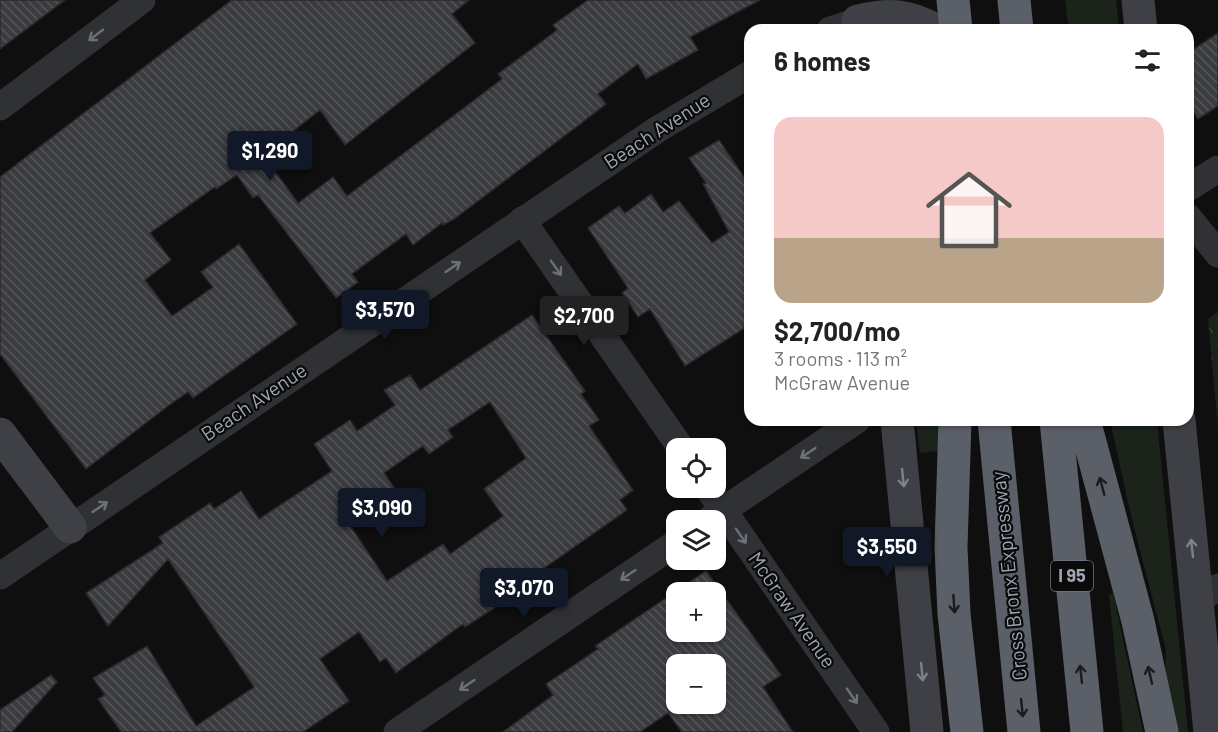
<!DOCTYPE html>
<html lang="en">
<head>
<meta charset="utf-8">
<style>
  body { margin:0; font-family:Barlow,sans-serif; background:#f2f2f2; color:#222; height:100vh; display:flex; flex-direction:column; font-size:22px; white-space:nowrap }
  * { box-sizing:border-box; margin:0 }
  p { font-size:20px; color:#767676 }
  .icon { flex:none; width:33px; height:33px; fill:none; stroke:currentColor; stroke-width:2; stroke-linecap:round; stroke-linejoin:round }
  .map { position:relative; flex:1; overflow:hidden }
  .sheet { position:absolute; left:744px; top:24px; width:450px; height:402px; display:flex; flex-direction:column; background:#fff; border-radius:18px; box-shadow:0 2px 4px #0004 }
  .sheet>* { flex:none }
  .buttons { position:absolute; left:666px; top:438px; display:grid; gap:12px }
  .buttons a { display:grid; place-items:center; width:60px; height:60px; border-radius:12px; background:#fff; box-shadow:0 2px 4px #0004; font-size:30px }
  .price { position:absolute; translate:-50% -51px; padding:0 14px; border-radius:6px; background:#111827; color:#fff; font-size:20px; line-height:39px; filter:drop-shadow(0 2px 3px #0008) }
  .price::after { content:''; position:absolute; left:50%; top:36px; width:18px; height:14px; margin-left:-9px; background:inherit; clip-path:polygon(0 0,100% 0,50% 100%) }
  .price.current { background:#222; color:#fff }
  ul { padding:0; list-style:none }
  li { display:grid; align-content:center; gap:12px; height:318px; padding:0 30px }
  li+li { border-top:2px solid #e0e0e0 }
  li span { display:grid; place-items:center; height:186px; border-radius:18px; color:#555 }
  li>.icon { margin-inline-start:auto }
  span .icon { width:108px; height:108px; fill:#fffc; stroke-width:1 }
  li b { font-size:26px }
  h2 { display:flex; justify-content:space-between; align-items:center; height:72px; padding:0 30px; font-size:26px }
  .map>svg:first-child { display:block }
</style>
</head>
<body>
<div class="map">
<svg width="1218" height="732" viewBox="0 0 1218 732">
  <defs>
    <pattern id="park-crowns" width="20" height="18" patternUnits="userSpaceOnUse" patternTransform="scale(1.5)"><rect width="20" height="18" fill="#1b231b"/><path d="M2 6a3 3 0 1 1 6 0M12 15a3 3 0 1 1 6 0" fill="none" stroke="#39403a"/></pattern>
    <pattern id="building-back-hatch" width="6" height="6" patternUnits="userSpaceOnUse" patternTransform="scale(1.5)"><rect width="6" height="6" fill="#3b3c40"/><path d="M-1 5l2 2M0 0l6 6M5-1l2 2" fill="none" stroke="#545559"/></pattern>
  </defs>
  <rect width="100%" height="100%" fill="#0f0f10"/>
  <path fill="#1b231b" d="M 1065,0 L 1116,0 L 1119,30 L 1069,30 Z
    M 916,420 L 940,420 L 938,451 L 920,453 Z
    M 1110,420 L 1157,420 L 1188,732 L 1175,732 L 1165,680 L 1166,650 L 1132,520 Z
    M 1113,593 L 1143,732 L 1123,732 L 1109,595 Z"/>
  <path fill="url(#park-crowns)" d="M 1218,311 L 1218,427 L 1208,319 Z"/>
  <path fill="url(#building-back-hatch)" stroke="#29292c" stroke-width="1.5" fill-rule="evenodd" d="M 0,0 L 65,0 L 0,49 Z
    M 232,0 L 469,0 L 452,14 L 475,43 L 345,145 L 320,110 L 263,155 L 298,203 L 333,177 L 347,196 L 502,79 L 498,74 L 557,30 L 553,25 L 588,0 L 760,0 L 690,37 L 698,50 L 646,79 L 638,64 L 598,94 L 606,104 L 575,128 L 454,219 L 443,225 L 442,223 L 413,245 L 406,234 L 352,274 L 358,282 L 336,298 L 258,195 L 253,198 L 237,175 L 216,189 L 215,187 L 150,233 L 171,260 L 145,280 L 172,316 L 213,287 L 201,272 L 239,244 L 297,324 L 193,398 L 188,392 L 168,406 L 86,469 L 0,354 L 0,177 Z
    M 1218,33 L 1218,106 L 1198,119 L 1188,104 L 1188,53 Z
    M 719,140 L 750,186 L 750,319 L 743,329 L 685,366 L 650,309 L 638,317 L 622,293 L 628,288 L 588,228 L 619,206 L 625,213 L 651,194 L 663,212 L 679,201 L 712,243 L 729,232 L 703,184 L 706,183 L 689,158 Z
    M 532,315 L 585,391 L 581,394 L 599,420 L 589,426 L 633,490 L 620,500 L 627,510 L 543,569 L 544,571 L 527,582 L 529,585 L 519,592 L 465,627 L 463,624 L 396,673 L 386,658 L 380,662 L 359,632 L 320,659 L 349,701 L 303,732 L 121,732 L 98,699 L 105,695 L 93,678 L 147,646 L 196,726 L 254,687 L 168,559 L 108,626 L 86,593 L 163,543 L 159,537 L 210,503 L 214,509 L 241,491 L 259,519 L 332,471 L 314,444 L 350,420 L 357,431 L 395,405 L 384,390 L 410,375 L 420,390 ZM 490,402 L 526,458 L 484,489 L 503,516 L 450,554 L 443,544 L 387,581 L 349,524 L 398,493 L 384,473 L 423,446 L 429,454 L 453,437 L 448,430 Z
    M 706,571 L 781,675 L 763,687 L 793,732 L 682,732 L 668,713 L 640,732 L 503,732 L 553,695 L 546,684 L 598,649 L 595,646 ZM 676,592 L 716,592 L 716,632 L 676,632 ZM 676,664 L 716,664 L 716,704 L 676,704 Z
    M 51,675 L 57,682 L 12,732 L 0,732 L 0,710 Z"/>
  <g fill="none" stroke-linecap="round" stroke-linejoin="round">
    <path stroke="#303135" stroke-width="27" d="M 830,30 L 858,21
      M 0,107 L 142,0
      M 1188,188 L 1218,169
      M 1188,217 L 1218,254
      M 522,220 L 681,448
      M 708,488 L 876,732
      M 709,520 L 857,420
      M 0,576 L 658,129 L 750,74
      M 1197,602 L 1218,587
      M 397,732 L 676,543"/>
    <path stroke="#3e4045" stroke-width="33" d="M 1138,0 L 1141,30
      M 858,21 C 888,14 908,14 935,30
      M 897,420 L 927,732
      M 1179,420 L 1210,732
      M 0,434 L 70,527"/>
    <path stroke="#5b5f67" stroke-width="33" d="M 953,0 L 956,30
      M 1014,0 L 1017,30
      M 955,420 L 951,547 L 954,614 L 967,732
      M 994,420 L 1024,732
      M 1056,420 L 1087,732
      M 1084,420 L 1138,621 L 1162,732"/>
  </g>
  <defs><path id="oneway-shaft" d="M-6 0H5M1.5-3L5.5 0L1.5 3" fill="none" stroke-width="1.6" stroke-linecap="round" stroke-linejoin="round" transform="scale(1.5)"/></defs>
  <g stroke="#6d717a">
    <use href="#oneway-shaft" transform="translate(96 35) rotate(143)"/>
    <use href="#oneway-shaft" transform="translate(453 267) rotate(-34)"/>
    <use href="#oneway-shaft" transform="translate(556 268) rotate(55)"/>
    <use href="#oneway-shaft" transform="translate(808 453) rotate(146)"/>
    <use href="#oneway-shaft" transform="translate(100 507) rotate(-34)"/>
    <use href="#oneway-shaft" transform="translate(741 536) rotate(55)"/>
    <use href="#oneway-shaft" transform="translate(628 575) rotate(146)"/>
    <use href="#oneway-shaft" transform="translate(467 685) rotate(146)"/>
    <use href="#oneway-shaft" transform="translate(852 696) rotate(55)"/>
  </g>
  <g stroke="#7d828c">
    <use href="#oneway-shaft" transform="translate(903 478) rotate(84)"/>
    <use href="#oneway-shaft" transform="translate(1192 548) rotate(-96)"/>
    <use href="#oneway-shaft" transform="translate(922 672) rotate(84)"/>
  </g>
  <g stroke="#1a1b1d">
    <use href="#oneway-shaft" transform="translate(1102 486) rotate(-105)"/>
    <use href="#oneway-shaft" transform="translate(954 604) rotate(86)"/>
    <use href="#oneway-shaft" transform="translate(1081 674) rotate(-96)"/>
    <use href="#oneway-shaft" transform="translate(1150 675) rotate(-103)"/>
    <use href="#oneway-shaft" transform="translate(1022 708) rotate(84)"/>
  </g>
  <g text-anchor="middle" stroke-width="4.5" stroke-linejoin="round" paint-order="stroke">
    <rect fill="#0a0a0b" stroke="#727780" stroke-width="1.5" x="1051" y="561" width="42" height="30" rx="4.5"/>
    <g font-size="18" font-weight="bold" fill="#9fa6b2">
      <text x="1072" y="582">I 95</text>
    </g>
    <g font-size="20" fill="#9fa6b2" stroke="#0a0a0b">
      <text transform="translate(657 131) rotate(-33)" y="7">Beach Avenue</text>
      <text transform="translate(254 402) rotate(-34)" y="7">Beach Avenue</text>
      <text transform="translate(1009 576) rotate(-96)" y="7">Cross Bronx Expressway</text>
      <text transform="translate(792 610) rotate(55)" y="7">McGraw Avenue</text>
    </g>
  </g>
</svg>
<div class="buttons">
<a><svg class="icon" aria-label="locate" viewBox="0 0 24 24"><circle cx="12" cy="12" r="6"/><path d="M12 2v4M12 18v4M2 12h4M18 12h4"/></svg></a>
<a><svg class="icon" aria-label="layers" viewBox="0 0 24 24"><path d="M12 4l9 5-9 5-9-5zM3 14l9 5 9-5"/></svg></a>
<a>+</a>
<a>−</a>
</div>
<b class="price" style="left:270px;top:182px">$1,290</b>
<b class="price" style="left:385px;top:341px">$3,570</b>
<b class="price current" style="left:584px;top:347px">$2,700</b>
<b class="price" style="left:382px;top:539px">$3,090</b>
<b class="price" style="left:887px;top:578px">$3,550</b>
<b class="price" style="left:524px;top:619px">$3,070</b>
<section class="sheet">
<h2>6 homes<svg class="icon" aria-label="filters" viewBox="0 0 24 24"><path d="M4 7h16M4 17h16"/><circle cx="9" cy="7" r="2"/><circle cx="15" cy="17" r="2"/></svg></h2>
<ul>
<li><span style="background:linear-gradient(#f6c9c9 65%,#b9a48a 0)"><svg class="icon" aria-label="home" viewBox="0 0 24 24"><path d="M3 11l9-7 9 7M6 9v11h12V9"/></svg></span><div><b>$2,700/mo</b><p>3 rooms · 113 m²</p><p>McGraw Avenue</p></div></li>
</ul>
</section>
</div>
</body>
</html>
